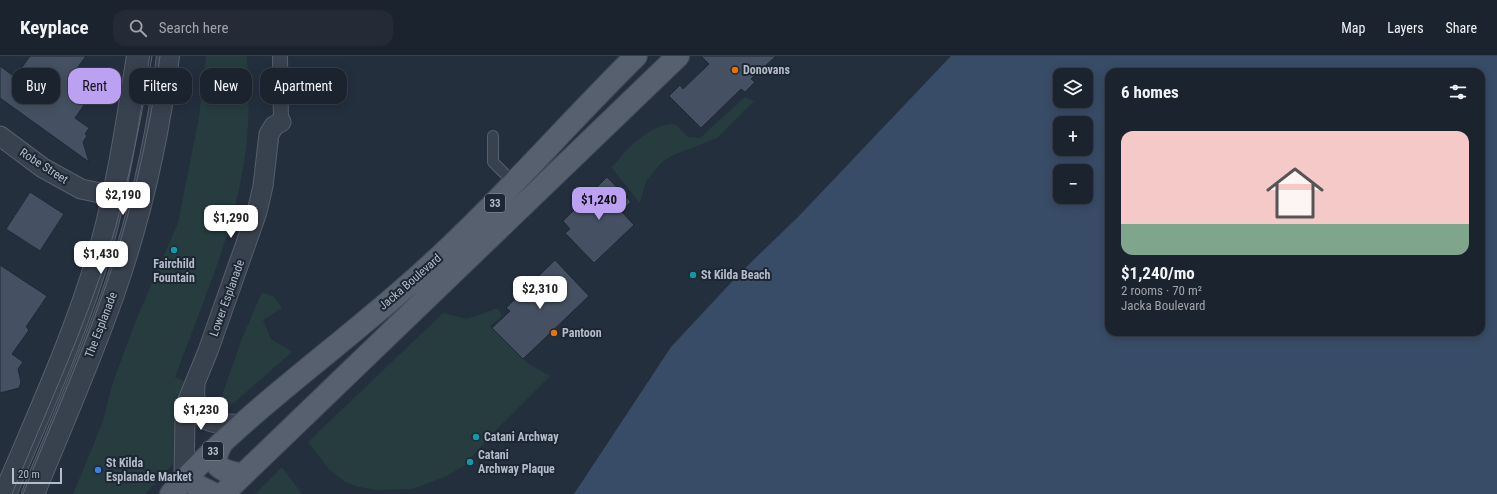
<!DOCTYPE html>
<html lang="en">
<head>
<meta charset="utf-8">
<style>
  body { margin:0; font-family:"Roboto Condensed",sans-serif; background:#242b36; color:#f1f3f6; height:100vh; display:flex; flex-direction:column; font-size:15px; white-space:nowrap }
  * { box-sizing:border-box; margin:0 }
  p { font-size:13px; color:#a0a4aa }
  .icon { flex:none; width:22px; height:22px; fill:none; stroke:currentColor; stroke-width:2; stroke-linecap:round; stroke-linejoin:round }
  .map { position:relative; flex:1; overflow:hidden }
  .drawer { position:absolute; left:1105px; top:12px; width:380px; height:268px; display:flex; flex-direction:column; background:#1b232e; border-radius:12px; box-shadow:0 2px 10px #0003,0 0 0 1px #39404a }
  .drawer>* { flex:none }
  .banner { position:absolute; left:12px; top:12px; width:380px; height:36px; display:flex; gap:8px }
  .fabs { position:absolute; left:1053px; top:12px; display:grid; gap:8px }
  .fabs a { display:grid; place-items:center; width:40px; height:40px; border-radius:8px; background:#1b232e; box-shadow:0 2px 10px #0003,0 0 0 1px #39404a; font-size:20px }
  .scale { position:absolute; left:12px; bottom:10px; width:50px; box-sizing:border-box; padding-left:4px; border:2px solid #b4bcc9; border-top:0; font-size:11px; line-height:14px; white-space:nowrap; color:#b4bcc9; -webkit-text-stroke:3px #1d2633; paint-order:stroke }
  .price { position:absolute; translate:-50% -34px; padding:0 9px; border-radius:8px; background:#fff; color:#222; font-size:13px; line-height:26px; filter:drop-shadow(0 1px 2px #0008) }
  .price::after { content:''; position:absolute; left:50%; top:24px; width:12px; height:9px; margin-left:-6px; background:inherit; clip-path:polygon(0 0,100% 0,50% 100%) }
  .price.active { background:#bca0f2; color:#111 }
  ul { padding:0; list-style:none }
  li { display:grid; align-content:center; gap:8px; height:212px; padding:0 16px }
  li+li { border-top:1px solid #39404a }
  li span { display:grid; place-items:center; height:124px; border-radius:12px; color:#555 }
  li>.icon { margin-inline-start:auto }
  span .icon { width:72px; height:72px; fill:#fffc; stroke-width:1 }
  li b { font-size:17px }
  h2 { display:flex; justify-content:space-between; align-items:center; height:48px; padding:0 16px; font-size:17px }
  .chip { padding:0 14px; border-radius:12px; background:#1b232e; box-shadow:0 2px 10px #0003,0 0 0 1px #39404a; font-size:14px; line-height:36px }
  .chip.active { background:#bca0f2; color:#111 }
  header { display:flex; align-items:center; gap:24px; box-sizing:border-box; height:56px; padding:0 20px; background:#1b232e; border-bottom:1px solid #39404a }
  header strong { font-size:19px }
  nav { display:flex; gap:22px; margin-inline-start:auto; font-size:14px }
  .search { width:280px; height:36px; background:#242b36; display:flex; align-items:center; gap:10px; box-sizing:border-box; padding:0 14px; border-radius:12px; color:#a0a4aa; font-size:15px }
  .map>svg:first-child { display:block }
</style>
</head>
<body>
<header>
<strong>Keyplace</strong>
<div class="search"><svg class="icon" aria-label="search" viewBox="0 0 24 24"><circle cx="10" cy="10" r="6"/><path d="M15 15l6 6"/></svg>Search here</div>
<nav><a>Map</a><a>Layers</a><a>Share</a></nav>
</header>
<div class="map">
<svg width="1497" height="438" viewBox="0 0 1497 438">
  <rect width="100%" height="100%" fill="#242f3e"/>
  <path fill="#263c3f" d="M 206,0 L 247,0 C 249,36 250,71 244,107 C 232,181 201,251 175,321 L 186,326 L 180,400 L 145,438 L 73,438 L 102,368 L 113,326 L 136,264 L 178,167 L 199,61 Z
    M 745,41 L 754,45 L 717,82 L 671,100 L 661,107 L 646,125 L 640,147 L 611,111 C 618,106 619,102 624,97 C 636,84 656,67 675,68 L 688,81 L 700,82 Z
    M 262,236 L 274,241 L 282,252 L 263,264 L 271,283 L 292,296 L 235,346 L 223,352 L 220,345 L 241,285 Z
    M 498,252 L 502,260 L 490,270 L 529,308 L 550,320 L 488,382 L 465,409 L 447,420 L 412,433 L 374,434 L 356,430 L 345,426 L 329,413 L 308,386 L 443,257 L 467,263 Z
    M 282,411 L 302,438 L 255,438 Z"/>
  <path fill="#394c67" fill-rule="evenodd" d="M 951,0 L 1497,0 L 1497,438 L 574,438 L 671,291 L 740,217 L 799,160 ZM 1109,16 L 1481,16 L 1481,276 L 1109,276 ZM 1060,19 L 1086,19 L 1086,45 L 1060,45 ZM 1060,67 L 1086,67 L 1086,93 L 1060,93 ZM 1060,115 L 1086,115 L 1086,141 L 1060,141 Z"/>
  <path fill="#455162" stroke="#1f2835" d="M 30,0 L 86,0 L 70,22 L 87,34 L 84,39 L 89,42 L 75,62 L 89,72 L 85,78 L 87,80 L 83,86 L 89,106 L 0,42 L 0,10 L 15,21 Z
    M 701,0 L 776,0 L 751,23 L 755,26 L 745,36 L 741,33 L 701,72 L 669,40 L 680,29 L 683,33 L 709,8 Z
    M 607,121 L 631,146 L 621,155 L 634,169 L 594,207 L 565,177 L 570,173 L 563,165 Z
    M 30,136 L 64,158 L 40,195 L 6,173 Z
    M 555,204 L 589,240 L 523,303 L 492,272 L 510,255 L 506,252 Z
    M 0,209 L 47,240 L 26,271 L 29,274 L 12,298 L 23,306 L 18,313 L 21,326 L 19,332 L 0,337 Z"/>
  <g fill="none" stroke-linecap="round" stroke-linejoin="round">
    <defs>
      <path id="service" d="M 493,80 L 493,106 L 514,127"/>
      <path id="pedestrian" d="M 280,0 L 281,66"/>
      <path id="minor" d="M 0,80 L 43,112 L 81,133 L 114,140
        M 195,330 C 192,368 213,369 243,368
        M 184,423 L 185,361 L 188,344 L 208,295 L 257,156 L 263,130 L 269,78 L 274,70 L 281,66"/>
      <path id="tertiary" d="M 5,438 C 40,355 79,271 103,184 C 119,124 128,62 138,0
        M 33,438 C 60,372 89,306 113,238 C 140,161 158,81 168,0"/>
      <path id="primary" d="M 222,387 C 208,411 220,414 242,419
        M 184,423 L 214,438
        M 171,438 C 241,360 329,299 407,230 C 489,159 559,76 636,0
        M 223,438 L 678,0"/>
    </defs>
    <use href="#service" stroke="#565f6c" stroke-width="12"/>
    <use href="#pedestrian" stroke="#565f6c" stroke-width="16"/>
    <use href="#minor" stroke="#565f6c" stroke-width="21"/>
    <use href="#tertiary" stroke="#565f6c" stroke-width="24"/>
    <use href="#primary" stroke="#414a57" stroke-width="24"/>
    <use href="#service" stroke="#38414e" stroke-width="10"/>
    <use href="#pedestrian" stroke="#38414e" stroke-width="14"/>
    <use href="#minor" stroke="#38414e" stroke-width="19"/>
    <use href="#tertiary" stroke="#38414e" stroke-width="22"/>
    <use href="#primary" stroke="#56606e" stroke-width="22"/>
    <path stroke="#5a6575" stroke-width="1" d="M 12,438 C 46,355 85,272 111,187 C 129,125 141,63 152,0
      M 23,438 C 50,371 80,304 104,235 C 131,159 149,80 160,0"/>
  </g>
  <g fill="#e8710a" stroke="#1d2633" stroke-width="1.5">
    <circle cx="735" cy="14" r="4"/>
    <circle cx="554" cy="277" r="4"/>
  </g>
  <g fill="#0f9aa8" stroke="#1d2633" stroke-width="1.5">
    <circle cx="174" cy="194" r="4"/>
    <circle cx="693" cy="219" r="4"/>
    <circle cx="476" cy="381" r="4"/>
    <circle cx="470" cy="406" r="4"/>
  </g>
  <circle fill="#3f7fe0" stroke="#1d2633" stroke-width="1.5" cx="98" cy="414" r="4"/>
  <g text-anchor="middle" stroke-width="4" stroke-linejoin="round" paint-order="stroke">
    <g fill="#1d2633" stroke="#878f9c" stroke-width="1">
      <rect x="485" y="138" width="20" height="18" rx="3"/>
      <rect x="203" y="386" width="20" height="18" rx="3"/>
    </g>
    <g font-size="11" font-weight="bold" fill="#b4bcc9">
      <text x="495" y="151">33</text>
      <text x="213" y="399">33</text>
    </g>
    <g font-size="12" font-weight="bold" fill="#b4bcc9" stroke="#1d2633" text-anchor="start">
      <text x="743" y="18">Donovans</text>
      <text x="174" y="212" text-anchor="middle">Fairchild<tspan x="174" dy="14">Fountain</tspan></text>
      <text x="701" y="223">St Kilda Beach</text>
      <text x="562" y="281">Pantoon</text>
      <text x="484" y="385">Catani Archway</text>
      <text x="478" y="403">Catani<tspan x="478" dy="14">Archway Plaque</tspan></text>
      <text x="106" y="411">St Kilda<tspan x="106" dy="14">Esplanade Market</tspan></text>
    </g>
    <g font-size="12" fill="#b4bcc9" stroke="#1d2633">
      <text transform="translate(44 110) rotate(33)" y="4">Robe Street</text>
      <text transform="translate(410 226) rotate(-41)" y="4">Jacka Boulevard</text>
      <text transform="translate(227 242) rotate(-70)" y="4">Lower Esplanade</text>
      <text transform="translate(101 269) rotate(-69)" y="4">The Esplanade</text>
    </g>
  </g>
</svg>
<div class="fabs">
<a><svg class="icon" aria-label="layers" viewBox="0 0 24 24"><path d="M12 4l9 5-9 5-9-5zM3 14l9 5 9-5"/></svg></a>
<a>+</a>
<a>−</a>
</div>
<div class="scale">20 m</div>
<b class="price" style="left:123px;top:160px">$2,190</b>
<b class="price active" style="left:599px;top:165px">$1,240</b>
<b class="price" style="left:231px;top:183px">$1,290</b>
<b class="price" style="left:101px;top:219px">$1,430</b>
<b class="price" style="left:540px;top:254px">$2,310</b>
<b class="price" style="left:201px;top:375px">$1,230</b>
<div class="banner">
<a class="chip">Buy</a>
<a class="chip active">Rent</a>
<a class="chip">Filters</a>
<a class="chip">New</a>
<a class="chip">Apartment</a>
</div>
<section class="drawer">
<h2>6 homes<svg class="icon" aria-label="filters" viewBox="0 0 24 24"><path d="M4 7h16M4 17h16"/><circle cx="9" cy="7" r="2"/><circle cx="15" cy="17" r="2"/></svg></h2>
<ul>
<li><span style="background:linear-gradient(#f6c9c9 75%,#7fa58c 0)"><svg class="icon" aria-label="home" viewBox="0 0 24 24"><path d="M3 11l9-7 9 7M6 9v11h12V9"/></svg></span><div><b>$1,240/mo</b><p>2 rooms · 70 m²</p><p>Jacka Boulevard</p></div></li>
</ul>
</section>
</div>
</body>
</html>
